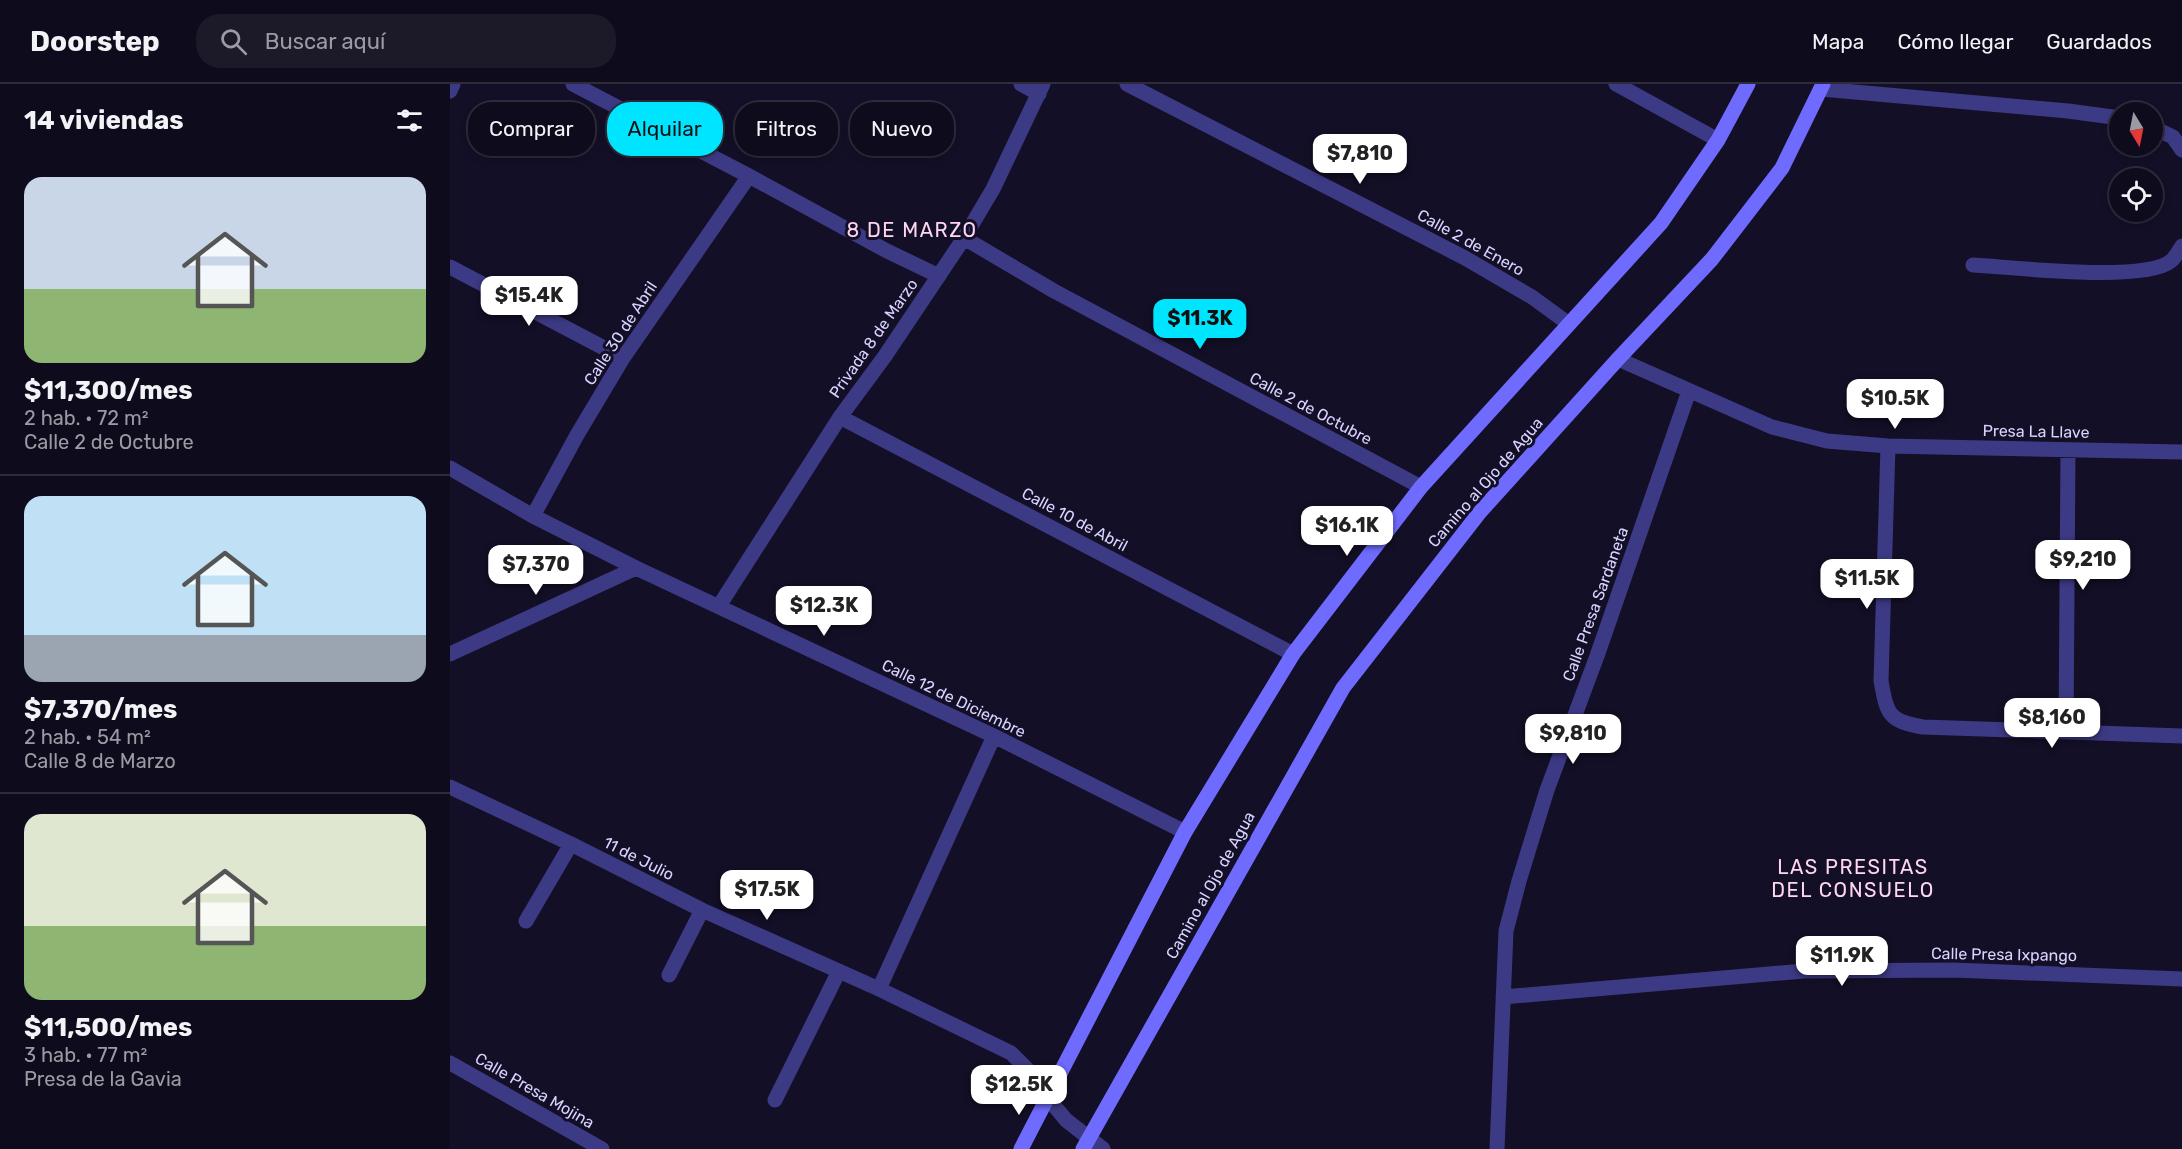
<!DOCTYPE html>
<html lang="es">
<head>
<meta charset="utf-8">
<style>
  body { margin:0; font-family:Rubik,sans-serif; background:#1c1929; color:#f1f3f6; height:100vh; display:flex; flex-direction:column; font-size:22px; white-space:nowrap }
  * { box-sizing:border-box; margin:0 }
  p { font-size:20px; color:#9b9ba3 }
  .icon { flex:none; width:33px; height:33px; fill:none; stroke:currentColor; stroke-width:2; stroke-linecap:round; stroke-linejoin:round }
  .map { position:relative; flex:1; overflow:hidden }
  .details { display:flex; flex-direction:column; background:#0e0b1c; width:450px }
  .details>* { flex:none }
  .top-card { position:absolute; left:18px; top:18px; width:570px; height:54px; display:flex; gap:12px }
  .needle { width:39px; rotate:170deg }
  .fabs { position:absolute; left:1659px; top:18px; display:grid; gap:12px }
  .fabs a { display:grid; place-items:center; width:54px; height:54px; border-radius:50%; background:#0e0b1c; box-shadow:0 3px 9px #0003,0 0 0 2px #2e2b3b; font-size:30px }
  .price { position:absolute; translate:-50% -51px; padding:0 14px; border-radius:12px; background:#fff; color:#222; font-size:20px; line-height:39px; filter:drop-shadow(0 2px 3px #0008) }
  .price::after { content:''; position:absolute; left:50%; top:36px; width:18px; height:14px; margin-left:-9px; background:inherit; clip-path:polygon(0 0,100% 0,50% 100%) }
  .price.selected { background:#00e5ff; color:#111 }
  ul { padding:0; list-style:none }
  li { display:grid; align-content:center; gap:12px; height:318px; padding:0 24px }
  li+li { border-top:2px solid #2e2b3b }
  li span { display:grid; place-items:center; height:186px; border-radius:18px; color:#555 }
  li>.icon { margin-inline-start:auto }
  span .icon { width:108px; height:108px; fill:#fffc; stroke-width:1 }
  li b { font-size:26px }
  h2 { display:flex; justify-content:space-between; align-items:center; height:72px; padding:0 24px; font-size:26px }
  .chip { padding:0 21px; border-radius:24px; background:#0e0b1c; box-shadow:0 3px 9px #0003,0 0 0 2px #2e2b3b; font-size:21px; line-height:54px }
  .chip.selected { background:#00e5ff; color:#111 }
  header { display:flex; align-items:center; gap:36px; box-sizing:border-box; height:84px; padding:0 30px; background:#0e0b1c; border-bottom:2px solid #2e2b3b }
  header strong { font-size:28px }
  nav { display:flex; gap:33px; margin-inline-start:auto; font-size:21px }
  .search { width:420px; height:54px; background:#1c1929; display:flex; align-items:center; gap:15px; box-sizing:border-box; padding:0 21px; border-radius:24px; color:#9b9ba3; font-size:22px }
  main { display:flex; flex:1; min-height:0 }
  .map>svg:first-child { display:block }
</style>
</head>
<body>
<header>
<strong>Doorstep</strong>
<div class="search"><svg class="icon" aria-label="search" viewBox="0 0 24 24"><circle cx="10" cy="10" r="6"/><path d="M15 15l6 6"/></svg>Buscar aquí</div>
<nav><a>Mapa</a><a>Cómo llegar</a><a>Guardados</a></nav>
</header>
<main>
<section class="details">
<h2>14 viviendas<svg class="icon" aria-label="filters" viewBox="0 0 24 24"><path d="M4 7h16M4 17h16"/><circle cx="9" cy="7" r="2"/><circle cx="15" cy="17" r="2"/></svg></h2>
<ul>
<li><span style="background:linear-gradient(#c9d6e8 60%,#8fb573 0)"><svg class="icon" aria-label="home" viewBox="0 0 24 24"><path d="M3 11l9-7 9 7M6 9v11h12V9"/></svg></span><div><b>$11,300/mes</b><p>2 hab. · 72 m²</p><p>Calle 2 de Octubre</p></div></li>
<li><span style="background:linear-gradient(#bfe0f5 75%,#9aa5b1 0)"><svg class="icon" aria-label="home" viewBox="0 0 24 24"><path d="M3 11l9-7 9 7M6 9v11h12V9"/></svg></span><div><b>$7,370/mes</b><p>2 hab. · 54 m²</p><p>Calle 8 de Marzo</p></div></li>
<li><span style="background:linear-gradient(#dfe7d0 60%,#8fb573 0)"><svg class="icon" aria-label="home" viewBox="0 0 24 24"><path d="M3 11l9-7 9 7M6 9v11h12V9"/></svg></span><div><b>$11,500/mes</b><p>3 hab. · 77 m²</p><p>Presa de la Gavia</p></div></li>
</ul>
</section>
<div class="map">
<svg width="1732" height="1065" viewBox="0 0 1732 1065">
  <rect width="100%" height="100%" fill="#130f26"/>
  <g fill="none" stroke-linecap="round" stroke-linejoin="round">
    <path stroke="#3d3a85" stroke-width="15" d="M 123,0 L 299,92 L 437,167 L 489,192
      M 571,0 L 589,10
      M 677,0 L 1015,174 L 1082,213 L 1119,240
      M 1166,0 L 1268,56
      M 1371,5 L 1618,27 L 1670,34
      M 0,7 L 3,0
      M 1702,43 L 1723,53 L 1732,66
      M 514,154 L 604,207 L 971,403
      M 1523,181 C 1562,183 1694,199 1721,177 C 1725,174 1729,167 1732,162
      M 0,183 L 173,274
      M 1168,275 L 1322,343 L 1377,357 L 1438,362 L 1732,368
      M 390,333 L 843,570
      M 1438,362 L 1431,597 C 1437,630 1438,637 1473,643 L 1732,652
      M 0,384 L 83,432 L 186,484 L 544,652 L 735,748
      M 83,432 L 127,351 L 173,274 L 299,92
      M 269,522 L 390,333 L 435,272 L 514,154 L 543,105 L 593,0
      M 0,570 L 186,484
      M 1616,648 L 1618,366
      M 0,703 L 121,760 L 252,826 L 429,905 L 561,969 L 584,992 L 597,1013 L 616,1036 L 653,1065
      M 76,837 L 121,760
      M 219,891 L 252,826
      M 429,905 L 544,652
      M 1053,913 L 1354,887 L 1504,886 L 1732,895
      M 0,979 L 152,1065
      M 325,1016 L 389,887
      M 1047,1065 L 1056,847 L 1069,797 L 1097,706 L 1147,572 L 1239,307"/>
    <path stroke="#6f6bff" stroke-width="15" d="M 571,1065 L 735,748 L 843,570 L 971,403 L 1211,139 L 1268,56 L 1298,0
      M 633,1065 L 893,604 L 1030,428 L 1168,275 L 1262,175 L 1332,84 L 1373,0"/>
  </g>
  <g text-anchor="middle" stroke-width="6" stroke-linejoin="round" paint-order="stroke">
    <g font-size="16" fill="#d9d4ff" stroke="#130f26">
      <text transform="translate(1021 158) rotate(29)" y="6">Calle 2 de Enero</text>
      <text transform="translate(170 249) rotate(-57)" y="6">Calle 30 de Abril</text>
      <text transform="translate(423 254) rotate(-55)" y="6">Privada 8 de Marzo</text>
      <text transform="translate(861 324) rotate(28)" y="6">Calle 2 de Octubre</text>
      <text transform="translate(1586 347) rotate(1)" y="6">Presa La Llave</text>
      <text transform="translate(1035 398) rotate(-49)" y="6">Camino al Ojo de Agua</text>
      <text transform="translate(625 435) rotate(28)" y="6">Calle 10 de Abril</text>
      <text transform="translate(1145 520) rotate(-70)" y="6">Calle Presa Sardaneta</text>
      <text transform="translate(504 614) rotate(26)" y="6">Calle 12 de Diciembre</text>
      <text transform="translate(189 774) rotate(27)" y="6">11 de Julio</text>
      <text transform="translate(760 801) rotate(-61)" y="6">Camino al Ojo de Agua</text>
      <text transform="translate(1554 870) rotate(1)" y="6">Calle Presa Ixpango</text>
      <text transform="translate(85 1006) rotate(30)" y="6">Calle Presa Mojina</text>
    </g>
    <g font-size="20" letter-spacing="1.5" fill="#ffd6f0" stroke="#130f26">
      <text x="462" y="153">8 DE MARZO</text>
      <text x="1403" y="790">LAS PRESITAS<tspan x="1403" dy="23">DEL CONSUELO</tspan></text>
    </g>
  </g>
</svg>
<div class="fabs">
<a><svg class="needle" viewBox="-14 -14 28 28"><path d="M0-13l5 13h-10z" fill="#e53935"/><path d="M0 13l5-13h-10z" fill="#9b9ba3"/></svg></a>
<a><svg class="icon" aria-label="locate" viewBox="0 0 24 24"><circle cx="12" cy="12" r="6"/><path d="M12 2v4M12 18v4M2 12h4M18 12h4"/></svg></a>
</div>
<b class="price" style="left:910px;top:101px">$7,810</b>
<b class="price" style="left:79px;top:243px">$15.4K</b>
<b class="price selected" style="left:750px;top:266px">$11.3K</b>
<b class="price" style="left:1445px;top:346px">$10.5K</b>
<b class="price" style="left:897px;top:473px">$16.1K</b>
<b class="price" style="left:1633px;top:507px">$9,210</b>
<b class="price" style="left:86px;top:512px">$7,370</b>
<b class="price" style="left:1417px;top:526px">$11.5K</b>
<b class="price" style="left:374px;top:553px">$12.3K</b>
<b class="price" style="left:1602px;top:665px">$8,160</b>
<b class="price" style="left:1123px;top:681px">$9,810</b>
<b class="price" style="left:317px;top:837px">$17.5K</b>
<b class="price" style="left:1392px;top:903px">$11.9K</b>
<b class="price" style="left:569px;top:1032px">$12.5K</b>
<div class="top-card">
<a class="chip">Comprar</a>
<a class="chip selected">Alquilar</a>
<a class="chip">Filtros</a>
<a class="chip">Nuevo</a>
</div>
</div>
</main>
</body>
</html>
